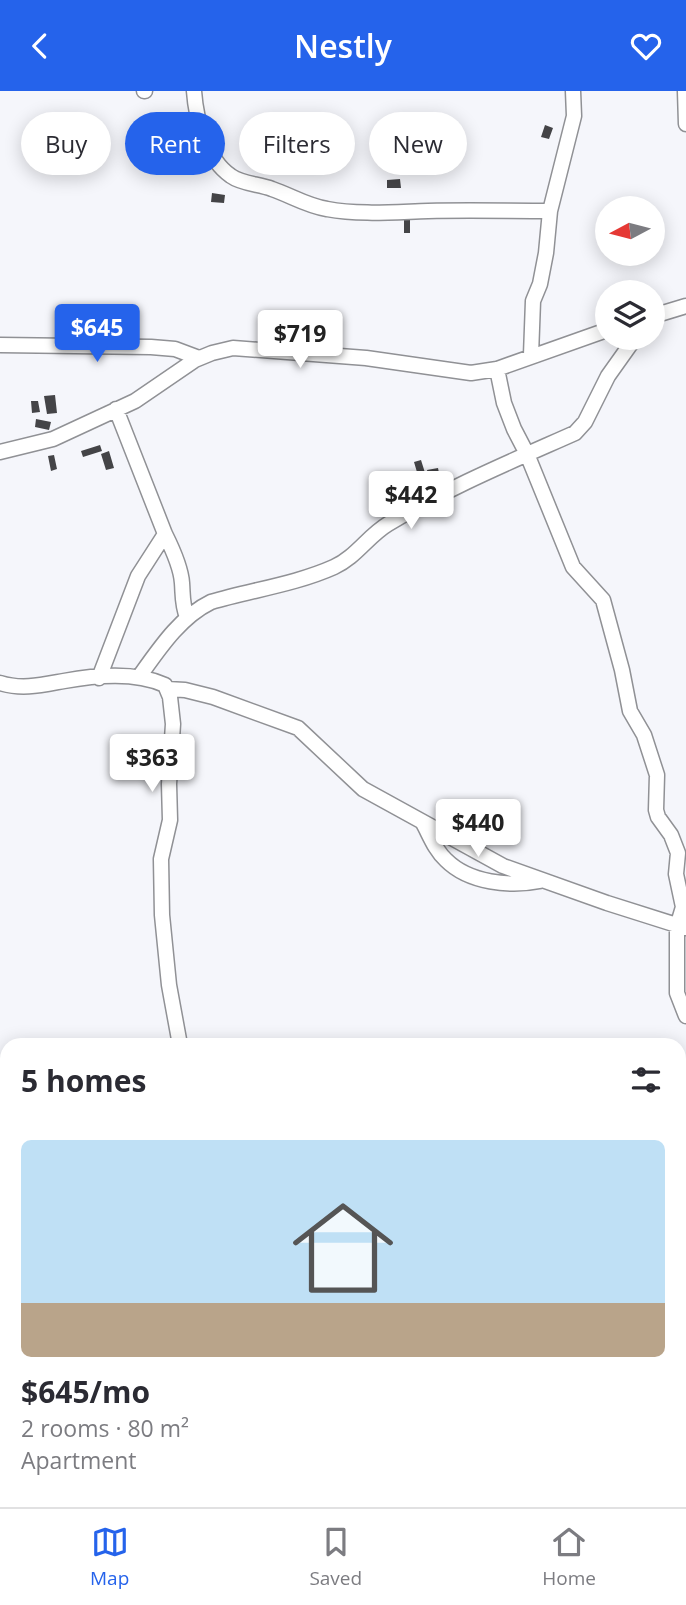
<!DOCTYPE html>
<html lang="en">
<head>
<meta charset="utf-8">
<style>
  body { margin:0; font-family:"Open Sans",sans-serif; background:#f2f2f3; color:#2b2b33; height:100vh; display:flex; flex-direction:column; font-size:26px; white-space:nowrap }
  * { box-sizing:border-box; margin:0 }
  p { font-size:23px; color:#7c7c81 }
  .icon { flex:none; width:38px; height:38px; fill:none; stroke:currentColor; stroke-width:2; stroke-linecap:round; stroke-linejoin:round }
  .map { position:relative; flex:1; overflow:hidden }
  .panel { position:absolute; left:0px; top:947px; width:686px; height:471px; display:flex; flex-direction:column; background:#fff; border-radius:21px 21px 0 0; box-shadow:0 4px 18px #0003 }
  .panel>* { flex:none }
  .top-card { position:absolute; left:21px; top:21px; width:644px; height:63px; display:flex; gap:14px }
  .needle { width:46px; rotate:263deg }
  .buttons { position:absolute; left:595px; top:105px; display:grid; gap:14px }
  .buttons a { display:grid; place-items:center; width:70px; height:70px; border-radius:50%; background:#fff; box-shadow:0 4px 18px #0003; font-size:35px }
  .price { position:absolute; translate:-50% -60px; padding:0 16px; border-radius:7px; background:#fff; color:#222; font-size:23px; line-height:46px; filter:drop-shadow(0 2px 4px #0008) }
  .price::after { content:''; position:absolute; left:50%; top:42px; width:21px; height:16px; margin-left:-10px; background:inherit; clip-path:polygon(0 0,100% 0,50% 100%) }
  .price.active { background:#2563eb; color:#fff }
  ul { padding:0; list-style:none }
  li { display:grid; align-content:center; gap:14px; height:371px; padding:0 21px }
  li span { display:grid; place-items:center; height:217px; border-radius:10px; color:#555 }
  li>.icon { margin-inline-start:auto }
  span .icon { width:126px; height:126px; fill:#fffc; stroke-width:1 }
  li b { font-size:30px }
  h2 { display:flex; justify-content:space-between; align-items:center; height:84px; padding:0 21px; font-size:30px }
  .chip { padding:0 24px; border-radius:32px; background:#fff; box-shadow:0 4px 18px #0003; font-size:24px; line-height:63px }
  .chip.active { background:#2563eb; color:#fff }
  header { display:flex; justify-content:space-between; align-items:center; height:91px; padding:0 21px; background:#2563eb; color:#fff; font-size:32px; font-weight:600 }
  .menu { display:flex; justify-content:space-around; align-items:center; height:98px; border-top:2px solid #e1e1e2; background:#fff; font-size:19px; color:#7c7c81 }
  .menu a { display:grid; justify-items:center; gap:4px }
  .menu .active { color:#2563eb }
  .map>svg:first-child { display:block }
</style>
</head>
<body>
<header><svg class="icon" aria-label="back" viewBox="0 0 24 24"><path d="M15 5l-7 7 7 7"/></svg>Nestly<svg class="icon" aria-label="heart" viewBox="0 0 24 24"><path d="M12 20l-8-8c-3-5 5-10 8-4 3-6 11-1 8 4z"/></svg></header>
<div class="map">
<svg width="686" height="1416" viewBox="0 0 686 1416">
  <rect width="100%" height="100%" fill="#f5f6fb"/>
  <path fill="#444447" d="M 545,34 L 553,37 L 549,48 L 541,46 Z
    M 400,88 L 401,97 L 387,97 L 387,89 Z
    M 212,102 L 225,104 L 224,112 L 211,111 Z
    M 404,129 L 410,129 L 410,142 L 404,142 Z
    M 653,139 L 664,140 L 662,150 L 653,149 Z
    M 55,304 L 57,322 L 47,323 L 44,305 Z
    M 31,310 L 38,310 L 40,321 L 32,322 Z
    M 36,328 L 51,331 L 49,339 L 35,336 Z
    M 100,354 L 102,360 L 83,366 L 81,360 Z
    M 109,360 L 114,377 L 106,379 L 101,363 Z
    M 54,364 L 57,378 L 51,380 L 48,365 Z
    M 421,369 L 426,385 L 419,388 L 414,371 Z
    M 438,377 L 440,387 L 429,389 L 427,379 Z"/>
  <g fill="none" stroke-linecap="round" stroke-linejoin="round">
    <defs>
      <path id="minor" d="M 144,0 L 145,0
        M 194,0 C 196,28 206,68 231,85 C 242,93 259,93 272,98 C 290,104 307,115 327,118 C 359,124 394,121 428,120 C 468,119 509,120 550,120
        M 685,0 L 686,33
        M 653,225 L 686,215
        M 0,254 L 151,256 L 175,258 L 199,267
        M 531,264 L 533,210 L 540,193 L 546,162 L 550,120 L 574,25 L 573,0
        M 497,278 L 504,312 L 514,338 L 527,363 L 573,476 L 603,509 L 622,579 L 630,620 L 644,644 L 657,684 L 656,719 L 658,726 L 671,744 L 678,762 L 676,783 L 683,816 L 677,836 L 677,902 L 686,925
        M 116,318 L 165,443 C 172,457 181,476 182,492 C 183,505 182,514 187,526
        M 0,361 L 53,348 L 135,310 L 195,269 L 212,262 L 233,257 L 366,267 L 471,282 L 497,278 L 607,239
        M 139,586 C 159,558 180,526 211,511 C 252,499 296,493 334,476 C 356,466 368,445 388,433 C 447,397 512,370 575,342 L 585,331 L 608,285 L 635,247
        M 99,587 L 138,485 L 165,443
        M 0,592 C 22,599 42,594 64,590 C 96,584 135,580 165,594 L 170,606 L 173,633 L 169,693 L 170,729 L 161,768 L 162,824 L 169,894 L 180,954
        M 167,598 L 185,599 L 213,606 L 298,637 L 363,698 L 503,775 L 607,812 L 686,837
        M 423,732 C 430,745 435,759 446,769 C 469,792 510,796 540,790
        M 686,1146 L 686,1171
        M 679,1250 L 686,1251
        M 208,1416 L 210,1410"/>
    </defs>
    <use href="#minor" stroke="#909195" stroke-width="17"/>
    <use href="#minor" stroke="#fff" stroke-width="14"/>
  </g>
</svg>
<div class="buttons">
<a><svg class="needle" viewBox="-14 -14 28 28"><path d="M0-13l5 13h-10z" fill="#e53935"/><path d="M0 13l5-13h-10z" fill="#7c7c81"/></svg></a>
<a><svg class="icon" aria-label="layers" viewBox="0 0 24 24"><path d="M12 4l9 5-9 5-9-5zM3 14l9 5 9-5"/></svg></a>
</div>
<b class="price active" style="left:97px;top:273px">$645</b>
<b class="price" style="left:300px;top:279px">$719</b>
<b class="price" style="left:411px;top:440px">$442</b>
<b class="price" style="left:152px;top:703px">$363</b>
<b class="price" style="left:478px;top:768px">$440</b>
<div class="top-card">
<a class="chip">Buy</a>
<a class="chip active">Rent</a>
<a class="chip">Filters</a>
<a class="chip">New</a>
</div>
<section class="panel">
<h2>5 homes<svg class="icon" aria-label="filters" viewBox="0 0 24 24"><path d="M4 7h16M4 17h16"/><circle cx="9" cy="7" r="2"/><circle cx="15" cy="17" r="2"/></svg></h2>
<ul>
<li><span style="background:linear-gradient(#bfe0f5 75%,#b9a48a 0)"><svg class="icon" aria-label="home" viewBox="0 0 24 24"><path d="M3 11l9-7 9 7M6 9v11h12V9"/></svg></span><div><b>$645/mo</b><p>2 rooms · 80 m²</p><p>Apartment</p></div></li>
</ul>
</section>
</div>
<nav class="menu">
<a class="active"><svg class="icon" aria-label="map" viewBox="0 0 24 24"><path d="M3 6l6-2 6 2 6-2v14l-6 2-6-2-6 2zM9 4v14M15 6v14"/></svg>Map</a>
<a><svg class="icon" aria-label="saved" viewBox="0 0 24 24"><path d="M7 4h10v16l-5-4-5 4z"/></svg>Saved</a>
<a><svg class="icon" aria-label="home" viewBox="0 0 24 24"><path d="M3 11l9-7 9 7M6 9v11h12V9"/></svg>Home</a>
</nav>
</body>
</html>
